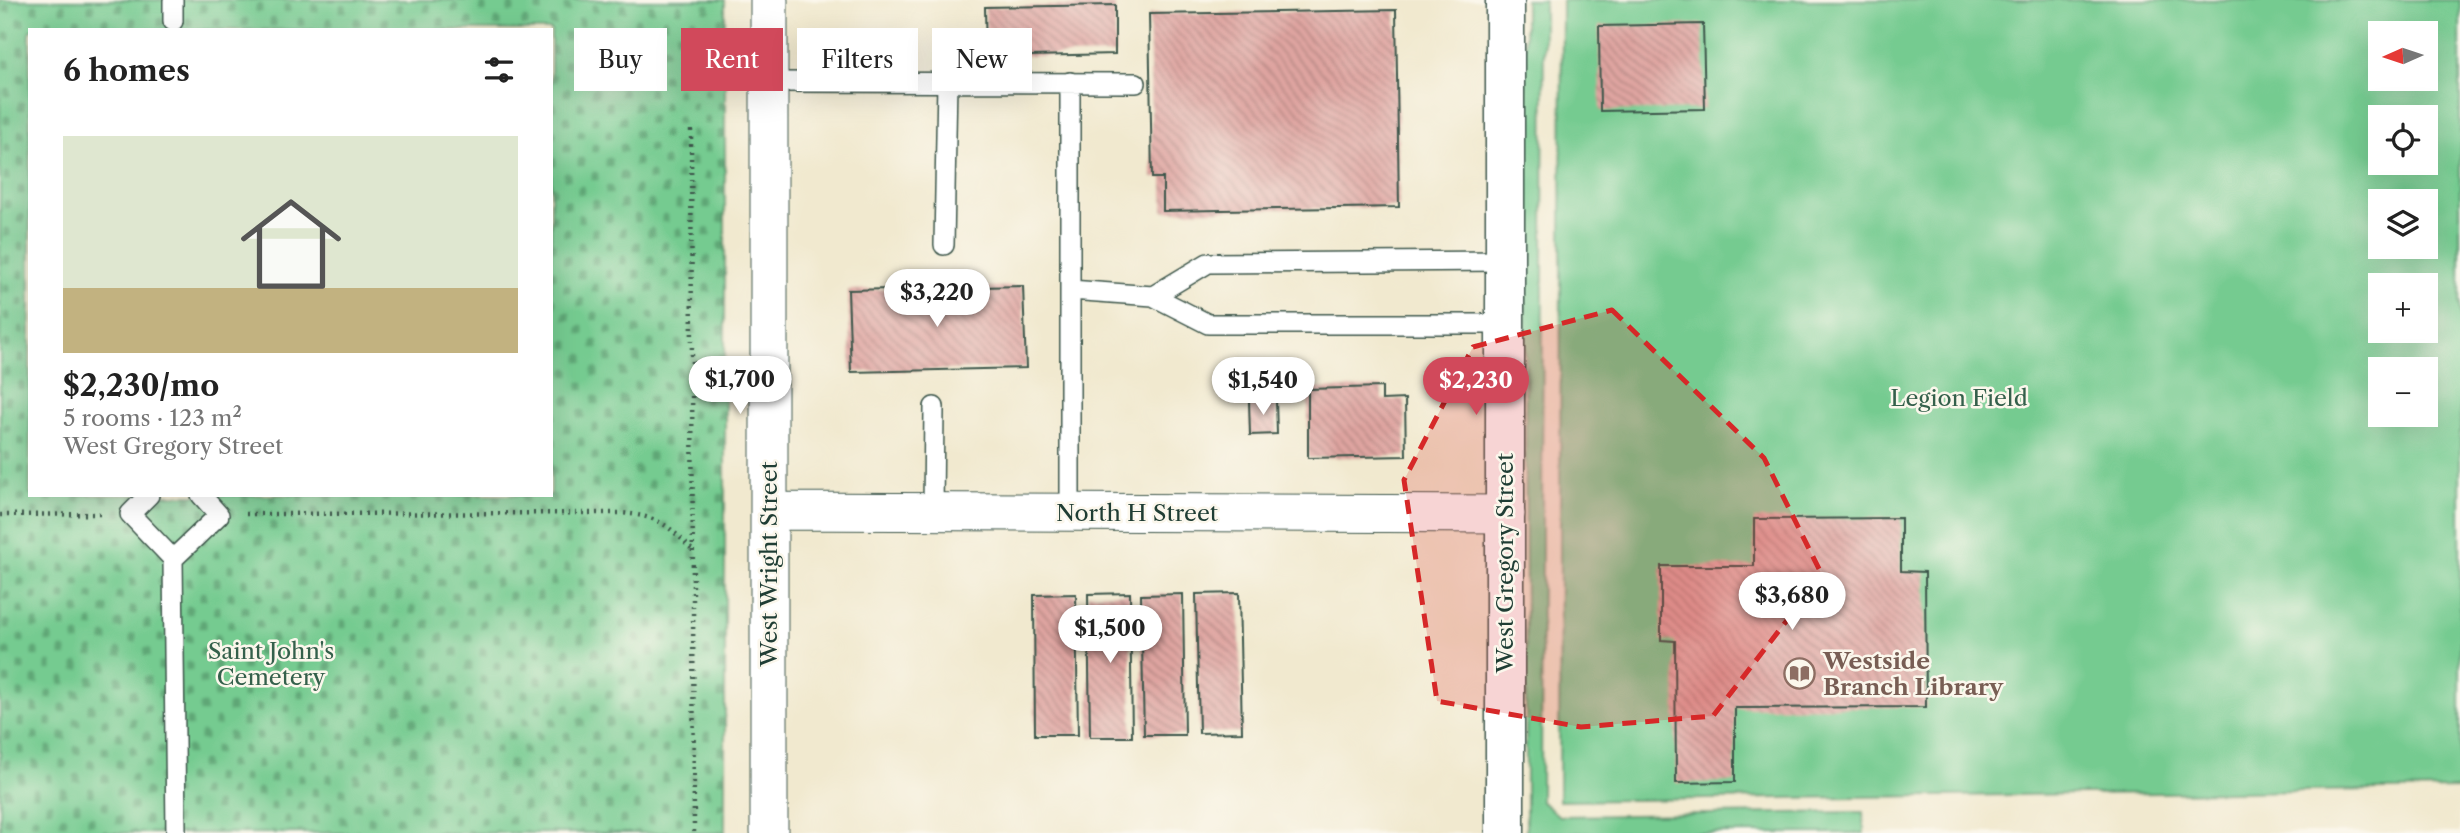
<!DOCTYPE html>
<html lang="en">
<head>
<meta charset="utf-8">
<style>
  body { margin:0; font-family:"Libre Caslon Text",serif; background:#f6f6f6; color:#222; height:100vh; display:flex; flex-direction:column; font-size:26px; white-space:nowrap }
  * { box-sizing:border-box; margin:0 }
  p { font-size:23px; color:#767676 }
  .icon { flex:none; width:38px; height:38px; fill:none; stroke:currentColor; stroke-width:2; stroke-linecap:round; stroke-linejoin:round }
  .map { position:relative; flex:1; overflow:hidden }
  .sheet { position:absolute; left:28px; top:28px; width:525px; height:469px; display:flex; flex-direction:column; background:#fff; border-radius:0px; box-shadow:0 7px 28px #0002 }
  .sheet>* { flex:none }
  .banner { position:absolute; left:574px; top:28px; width:665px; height:63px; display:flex; gap:14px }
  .needle { width:46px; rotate:267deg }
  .buttons { position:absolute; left:2368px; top:21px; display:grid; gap:14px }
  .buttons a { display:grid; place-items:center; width:70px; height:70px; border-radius:0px; background:#fff; box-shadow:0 7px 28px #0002; font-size:35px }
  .price { position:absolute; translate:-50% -60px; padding:0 16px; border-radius:24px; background:#fff; color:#222; font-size:23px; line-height:46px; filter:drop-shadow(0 2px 4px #0008) }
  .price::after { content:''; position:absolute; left:50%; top:42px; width:21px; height:16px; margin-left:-10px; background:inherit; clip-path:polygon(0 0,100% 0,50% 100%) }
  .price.on { background:#d1495b; color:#fff }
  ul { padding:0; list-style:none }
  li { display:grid; align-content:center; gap:14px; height:371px; padding:0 35px }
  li+li { border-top:2px solid #e0e0e0 }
  li span { display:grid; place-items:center; height:217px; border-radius:0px; color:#555 }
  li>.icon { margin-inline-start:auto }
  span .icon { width:126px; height:126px; fill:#fffc; stroke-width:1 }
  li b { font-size:30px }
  h2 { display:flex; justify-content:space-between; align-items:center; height:84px; padding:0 35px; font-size:30px }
  .pill { padding:0 24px; border-radius:0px; background:#fff; box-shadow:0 7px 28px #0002; font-size:24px; line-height:63px }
  .pill.on { background:#d1495b; color:#fff }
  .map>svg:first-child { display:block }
</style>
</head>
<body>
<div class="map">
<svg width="2460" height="833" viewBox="0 0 2460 833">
  <defs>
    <pattern id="cemetery-stones" width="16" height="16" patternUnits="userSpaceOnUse" patternTransform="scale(1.75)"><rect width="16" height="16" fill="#74cb90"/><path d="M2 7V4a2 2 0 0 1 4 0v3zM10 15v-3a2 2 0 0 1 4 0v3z" fill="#5fa676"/></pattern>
    <pattern id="building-back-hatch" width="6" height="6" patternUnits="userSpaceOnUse" patternTransform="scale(1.75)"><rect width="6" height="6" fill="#dfa4a0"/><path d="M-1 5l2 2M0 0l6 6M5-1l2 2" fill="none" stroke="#b48783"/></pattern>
  </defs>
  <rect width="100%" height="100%" fill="#fbf7ec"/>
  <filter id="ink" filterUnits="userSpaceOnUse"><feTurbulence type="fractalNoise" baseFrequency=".0143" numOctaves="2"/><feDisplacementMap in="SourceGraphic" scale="14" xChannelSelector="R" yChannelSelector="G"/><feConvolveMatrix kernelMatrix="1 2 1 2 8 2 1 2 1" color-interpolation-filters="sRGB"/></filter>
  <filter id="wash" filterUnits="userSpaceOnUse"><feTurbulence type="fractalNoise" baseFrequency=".00686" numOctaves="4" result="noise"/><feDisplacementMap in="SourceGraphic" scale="28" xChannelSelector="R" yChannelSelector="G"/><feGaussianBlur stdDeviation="1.57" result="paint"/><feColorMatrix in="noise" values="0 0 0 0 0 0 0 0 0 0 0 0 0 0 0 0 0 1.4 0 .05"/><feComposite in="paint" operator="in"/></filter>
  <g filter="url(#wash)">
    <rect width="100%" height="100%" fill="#f1e9cf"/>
    <path fill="url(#cemetery-stones)" stroke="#4a8462" stroke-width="2" fill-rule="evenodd" d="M 0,0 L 725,0 L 725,833 L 0,833 ZM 30,30 L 551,30 L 551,495 L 30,495 Z"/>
    <path fill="#74cb90" stroke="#4a8462" stroke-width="2" fill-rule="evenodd" d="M 1525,0 L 1544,0 L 1541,801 L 1559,816 L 1863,812 L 1864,833 L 1526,833 Z
      M 1562,0 L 2460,0 L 2460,789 L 1559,801 ZM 2380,33 L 2426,33 L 2426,79 L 2380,79 ZM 2380,117 L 2426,117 L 2426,163 L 2380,163 ZM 2380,201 L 2426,201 L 2426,247 L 2380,247 ZM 2380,285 L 2426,285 L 2426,331 L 2380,331 ZM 2380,369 L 2426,369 L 2426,415 L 2380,415 Z"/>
    <g id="blocks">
      <path fill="url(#building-back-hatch)" d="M 1115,5 L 1115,54 L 986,57 L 985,7 Z
        M 1396,10 L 1399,207 L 1163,211 L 1163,178 L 1152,178 L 1149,14 Z
        M 1703,24 L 1705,109 L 1600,111 L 1599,26 Z
        M 1023,286 L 1026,368 L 851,372 L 848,290 Z
        M 1382,387 L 1382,400 L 1405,399 L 1406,456 L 1308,458 L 1308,389 Z
        M 1249,400 L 1276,400 L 1277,434 L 1250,435 Z
        M 1901,518 L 1901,571 L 1925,572 L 1926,707 L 1735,708 L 1735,782 L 1676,783 L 1675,641 L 1661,640 L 1661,566 L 1754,566 L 1754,519 Z
        M 1130,593 L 1132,737 L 1090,737 L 1088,594 Z
        M 1239,593 L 1242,732 L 1199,733 L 1196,594 Z
        M 1076,594 L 1078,735 L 1035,735 L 1034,595 Z
        M 1183,594 L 1185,735 L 1144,735 L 1141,595 Z"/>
    </g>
  </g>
  <g filter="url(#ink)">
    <use href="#blocks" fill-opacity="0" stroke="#3e574b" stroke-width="2"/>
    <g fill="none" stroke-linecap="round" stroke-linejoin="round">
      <defs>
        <path id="lane" d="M 173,21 L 173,0
          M 769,82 L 1136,83
          M 944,245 L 947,82
          M 1070,290 L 1153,296 L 1208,324 L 1506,324
          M 1153,296 L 1208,263 L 1505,261
          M 149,495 L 130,514 L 173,559 L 176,833
          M 933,511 L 934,407
          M 1070,512 L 1070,82
          M 173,559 L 219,515 L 201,495"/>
        <path id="street" d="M 769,511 L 1506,514
          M 769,833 L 769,0"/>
        <path id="secondary" d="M 1505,0 L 1505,833"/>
      </defs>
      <use href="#lane" stroke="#3e574b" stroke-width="22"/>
      <use href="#street" stroke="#3e574b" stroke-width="39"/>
      <use href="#secondary" stroke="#3e574b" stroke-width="41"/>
      <path stroke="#3e574b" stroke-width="4.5" stroke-dasharray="2 5" stroke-linecap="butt" d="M 691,130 L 694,833
        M 246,514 L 621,513 C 657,516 668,524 693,551
        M 0,515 L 104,514"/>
      <use href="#lane" stroke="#fff" stroke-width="19"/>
      <use href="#street" stroke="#fff" stroke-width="37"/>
      <use href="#secondary" stroke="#fff" stroke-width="38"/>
    </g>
  </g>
  <path fill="#d62828" fill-opacity="0.2" stroke="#d62828" stroke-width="5" stroke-dasharray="14 9" stroke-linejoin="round" d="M 1612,310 L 1764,458 L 1822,575 L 1713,716 L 1581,727 L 1437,701 L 1404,480 L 1473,347 Z"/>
  <defs>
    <symbol id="library-ring" viewBox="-11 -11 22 22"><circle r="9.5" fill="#fbf7ec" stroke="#8d6e63" stroke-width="1.5"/><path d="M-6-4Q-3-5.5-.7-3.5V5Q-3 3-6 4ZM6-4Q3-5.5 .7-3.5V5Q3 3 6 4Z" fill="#8d6e63"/></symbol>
  </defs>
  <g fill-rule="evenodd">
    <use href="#library-ring" x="1782" y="656" width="35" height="35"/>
  </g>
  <g text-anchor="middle" stroke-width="5" stroke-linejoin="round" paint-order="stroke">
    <g font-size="23" fill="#34604b" stroke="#fbf7ec">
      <text x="1959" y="406">Legion Field</text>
      <text x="271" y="659">Saint John's<tspan x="271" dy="26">Cemetery</tspan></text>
    </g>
    <g font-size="23" fill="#1f3d34" stroke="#fbf7ec">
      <text x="1137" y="521">North H Street</text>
      <text transform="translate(1505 563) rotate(-90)" y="8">West Gregory Street</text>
      <text transform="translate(769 564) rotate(-90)" y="8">West Wright Street</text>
    </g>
    <g font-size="23" font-weight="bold" fill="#785e54" stroke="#fbf7ec" text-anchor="start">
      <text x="1823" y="669">Westside<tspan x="1823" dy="26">Branch Library</tspan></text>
    </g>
  </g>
</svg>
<div class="buttons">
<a><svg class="needle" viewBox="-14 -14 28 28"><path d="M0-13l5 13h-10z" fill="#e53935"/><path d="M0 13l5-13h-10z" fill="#767676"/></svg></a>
<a><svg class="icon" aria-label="locate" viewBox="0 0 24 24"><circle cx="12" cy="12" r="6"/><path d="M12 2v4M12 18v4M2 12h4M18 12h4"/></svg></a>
<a><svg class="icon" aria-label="layers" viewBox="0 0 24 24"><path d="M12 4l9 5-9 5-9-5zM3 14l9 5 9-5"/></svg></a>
<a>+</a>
<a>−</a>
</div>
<b class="price" style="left:937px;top:329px">$3,220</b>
<b class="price" style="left:740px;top:416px">$1,700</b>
<b class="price" style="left:1263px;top:417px">$1,540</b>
<b class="price on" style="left:1476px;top:417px">$2,230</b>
<b class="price" style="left:1792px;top:632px">$3,680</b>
<b class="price" style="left:1110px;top:665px">$1,500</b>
<div class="banner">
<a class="pill">Buy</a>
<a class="pill on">Rent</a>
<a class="pill">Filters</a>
<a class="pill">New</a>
</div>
<section class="sheet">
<h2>6 homes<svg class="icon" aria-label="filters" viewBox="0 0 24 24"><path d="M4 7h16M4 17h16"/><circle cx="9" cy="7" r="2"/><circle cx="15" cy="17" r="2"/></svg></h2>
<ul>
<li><span style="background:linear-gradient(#dfe7d0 70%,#c2b280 0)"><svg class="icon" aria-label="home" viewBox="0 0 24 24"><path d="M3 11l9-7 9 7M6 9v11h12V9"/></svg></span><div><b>$2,230/mo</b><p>5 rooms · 123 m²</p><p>West Gregory Street</p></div></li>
</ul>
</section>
</div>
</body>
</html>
